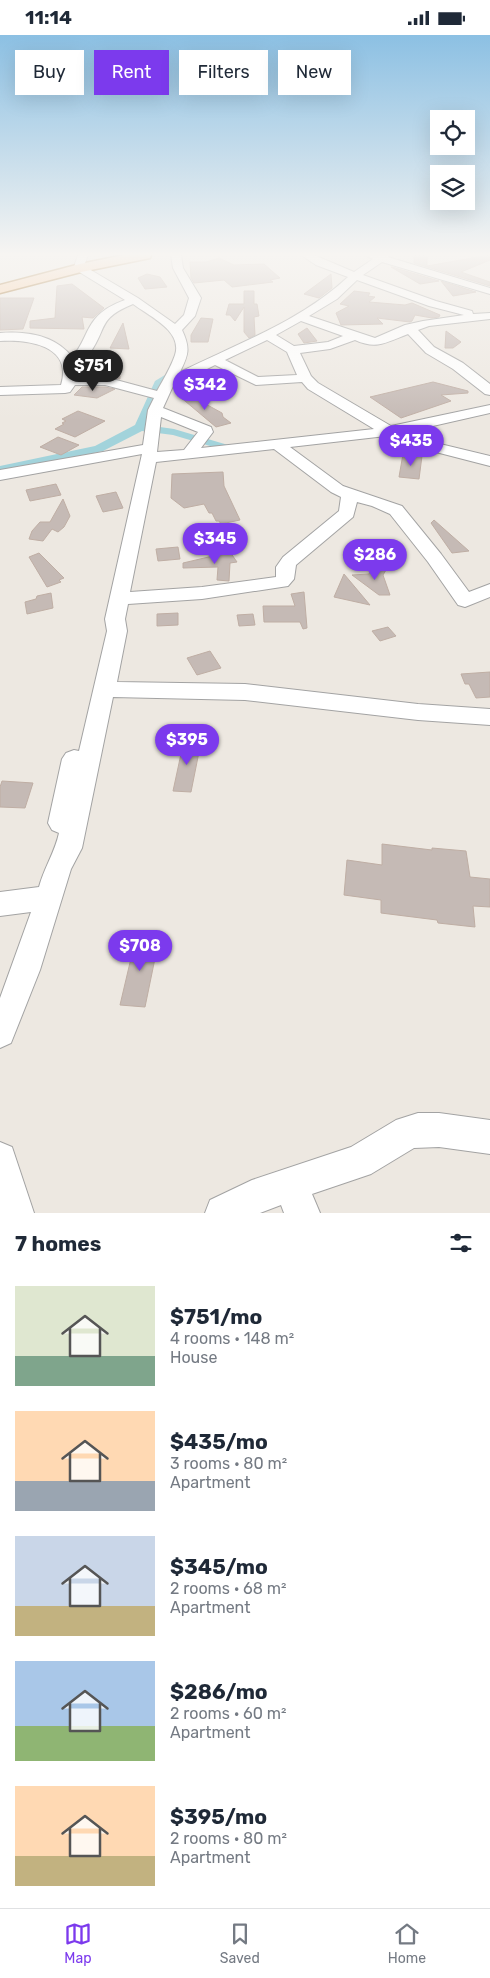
<!DOCTYPE html>
<html lang="en">
<head>
<meta charset="utf-8">
<style>
  body { margin:0; font-family:Rubik,sans-serif; background:#f2f2f3; color:#1f2937; height:100vh; display:flex; flex-direction:column; font-size:19px; white-space:nowrap }
  * { box-sizing:border-box; margin:0 }
  p { font-size:16px; color:#747a83 }
  .icon { flex:none; width:28px; height:28px; fill:none; stroke:currentColor; stroke-width:2; stroke-linecap:round; stroke-linejoin:round }
  .map { position:relative; height:1178px; overflow:hidden }
  .side { display:flex; flex-direction:column; background:#fff; flex:1 }
  .side>* { flex:none }
  .guide { position:absolute; left:15px; top:15px; width:460px; height:45px; display:flex; gap:10px }
  .fabs { position:absolute; left:430px; top:75px; display:grid; gap:10px }
  .fabs a { display:grid; place-items:center; width:45px; height:45px; border-radius:0px; background:#fff; box-shadow:0 5px 20px #0002; font-size:25px }
  .price { position:absolute; translate:-50% -42px; padding:0 11px; border-radius:18px; background:#7c3aed; color:#fff; font-size:16px; line-height:32px; filter:drop-shadow(0 1px 2px #0008) }
  .price::after { content:''; position:absolute; left:50%; top:30px; width:15px; height:11px; margin-left:-8px; background:inherit; clip-path:polygon(0 0,100% 0,50% 100%) }
  .price.current { background:#222; color:#fff }
  ul { padding:0; list-style:none }
  li { display:flex; align-items:center; gap:15px; height:125px; padding:0 15px }
  li span { display:grid; place-items:center; flex:none; width:140px; height:100px; border-radius:0px; color:#555 }
  li>.icon { margin-inline-start:auto }
  span .icon { width:60px; height:60px; fill:#fffc; stroke-width:1 }
  li b { font-size:21px }
  h2 { display:flex; justify-content:space-between; align-items:center; height:60px; padding:0 15px; font-size:21px }
  .chip { padding:0 18px; border-radius:0px; background:#fff; box-shadow:0 5px 20px #0002; font-size:18px; line-height:45px }
  .chip.current { background:#7c3aed; color:#fff }
  .status { display:flex; justify-content:space-between; align-items:center; height:35px; padding:0 25px; background:#fff; direction:ltr }
  .status svg { height:14px; fill:currentColor }
  .tab-bar { display:flex; justify-content:space-around; align-items:center; height:70px; border-top:1px solid #e0e1e3; background:#fff; font-size:14px; color:#747a83 }
  .tab-bar a { display:grid; justify-items:center; gap:2px }
  .tab-bar .current { color:#7c3aed }
  .map>svg:first-child { display:block }
</style>
</head>
<body>
<div class="status"><b>11:14</b><svg viewBox="0 0 49 12"><path d="M0 12V9h3v3zM5 12V6h3v6zM10 12V3h3v9zM15 12V0h3v12zM26 1h20v11H26zM47 4h2v5h-2z"/></svg></div>
<div class="map">
<svg width="490" height="1178" viewBox="0 0 490 1178">
  <rect width="100%" height="100%" fill="#ede8e1"/>
  <g fill="none" stroke-linecap="round" stroke-linejoin="round">
    <path fill="#a2d3db" fill-rule="evenodd" d="M 178,332 L 183,335 L 163,350 L 146,390 L 174,394 L 228,410 L 243,411 L 245,413 L 243,415 L 227,416 L 173,400 L 142,396 L 103,416 L 0,439 L 0,431 L 95,411 L 135,390 L 155,346 Z"/>
  </g>
  <path fill="#c5bab5" stroke="#bfaea4" d="M 414,220 L 427,220 L 427,231 L 489,220 L 490,225 L 461,237 L 490,247 L 490,251 L 414,228 Z
    M 219,223 L 234,230 L 264,229 L 280,243 L 270,245 L 273,247 L 232,252 L 224,245 L 194,248 L 191,243 L 190,227 L 206,227 Z
    M 391,232 L 392,232 L 439,246 L 420,249 Z
    M 147,239 L 160,242 L 167,252 L 145,254 L 138,243 Z
    M 331,239 L 332,253 L 328,256 L 319,263 L 304,259 Z
    M 441,246 L 476,257 L 453,261 Z
    M 72,249 L 104,273 L 93,283 L 82,282 L 84,294 L 30,293 L 30,286 L 55,283 L 57,251 Z
    M 244,256 L 254,256 L 254,269 L 257,269 L 259,281 L 254,282 L 255,300 L 249,303 L 244,297 L 244,272 L 235,286 L 230,280 L 226,280 L 229,269 L 244,269 Z
    M 354,256 L 370,258 L 368,261 L 375,262 L 369,267 L 405,270 L 412,268 L 440,280 L 439,282 L 432,283 L 415,280 L 412,286 L 410,287 L 377,283 L 383,289 L 341,290 L 336,278 L 349,271 L 340,269 Z
    M 0,263 L 34,263 L 23,294 L 0,295 Z
    M 201,283 L 213,284 L 208,307 L 191,307 L 191,300 Z
    M 123,288 L 129,314 L 110,313 Z
    M 307,293 L 317,306 L 304,308 L 298,299 Z
    M 446,296 L 461,307 L 453,313 L 445,313 Z
    M 98,328 L 115,337 L 120,341 L 120,344 L 105,340 L 79,340 L 87,331 Z
    M 433,347 L 468,356 L 468,358 L 441,360 L 451,366 L 401,383 L 370,362 Z
    M 82,352 L 105,352 L 115,354 L 97,363 L 74,360 Z
    M 182,356 L 222,378 L 223,382 L 231,388 L 216,392 L 179,361 Z
    M 78,376 L 105,386 L 75,402 L 55,394 L 64,389 L 62,388 L 66,386 L 62,384 Z
    M 58,402 L 79,410 L 61,420 L 40,412 Z
    M 403,419 L 422,421 L 419,444 L 399,442 Z
    M 223,437 L 224,451 L 240,485 L 221,489 L 219,486 L 216,486 L 212,478 L 209,478 L 204,469 L 184,473 L 171,463 L 172,439 Z
    M 56,449 L 61,460 L 30,466 L 26,455 Z
    M 116,457 L 123,473 L 103,477 L 96,461 Z
    M 63,464 L 70,481 L 64,492 L 58,497 L 52,494 L 43,506 L 29,504 L 32,496 L 40,487 L 50,487 Z
    M 434,485 L 469,516 L 452,518 L 431,488 Z
    M 178,512 L 180,524 L 158,526 L 156,514 Z
    M 230,517 L 237,527 L 230,528 L 229,546 L 217,545 L 218,532 L 183,533 L 183,528 Z
    M 39,518 L 64,543 L 59,545 L 61,547 L 47,552 L 29,522 Z
    M 373,532 L 386,535 L 383,540 L 390,560 L 379,560 L 352,540 L 369,539 Z
    M 344,539 L 370,570 L 334,562 Z
    M 304,557 L 307,593 L 303,594 L 300,587 L 264,587 L 263,571 L 295,571 L 291,559 Z
    M 51,558 L 53,573 L 27,579 L 25,567 L 36,564 L 37,561 Z
    M 178,578 L 178,590 L 157,591 L 157,579 Z
    M 253,579 L 255,590 L 239,591 L 237,580 Z
    M 388,592 L 396,601 L 380,606 L 372,596 Z
    M 210,616 L 221,633 L 197,640 L 187,623 Z
    M 490,637 L 490,662 L 476,663 L 469,649 L 465,649 L 461,639 Z
    M 184,705 L 201,707 L 191,757 L 173,756 Z
    M 2,746 L 33,748 L 25,773 L 0,772 L 0,752 Z
    M 382,809 L 432,815 L 432,813 L 466,816 L 470,842 L 490,844 L 490,872 L 473,871 L 475,892 L 438,888 L 437,885 L 381,878 L 381,865 L 344,860 L 347,825 L 382,830 Z
    M 136,902 L 159,904 L 145,972 L 120,970 Z"/>
  <g fill="none" stroke-linecap="round" stroke-linejoin="round">
    <defs>
      <path id="minor" d="M 78,220 L 88,220 L 84,231 L 138,263 L 175,289 L 184,280 L 189,263 L 173,233 L 171,220 L 181,220 L 183,233 L 201,263 L 195,281 L 182,295 C 191,314 188,320 180,337 C 237,309 301,286 348,242 L 316,230 L 301,220 L 314,220 L 354,237 L 373,224 L 365,220 L 390,220 L 388,222 L 490,253 L 490,259 L 382,227 L 363,240 L 436,266 L 472,276 L 473,279 L 490,278 L 490,284 L 429,291 L 418,295 L 434,312 L 463,328 L 490,349 L 490,360 L 485,359 L 453,334 L 426,318 L 408,299 C 387,307 377,315 355,305 L 330,314 L 300,318 L 311,341 L 318,348 L 391,391 L 490,370 L 490,378 L 402,398 L 407,401 L 490,421 L 490,431 L 397,407 L 386,401 L 290,412 L 343,451 L 402,471 L 441,519 L 469,557 L 490,549 L 490,562 L 465,572 L 458,570 L 428,527 L 390,479 L 372,471 L 357,467 L 353,482 L 296,530 L 294,544 L 288,551 L 202,564 L 128,569 L 125,584 L 127,596 L 117,647 L 245,649 L 418,669 L 490,674 L 490,690 L 418,685 L 245,665 L 113,662 L 82,813 L 71,834 L 40,935 L 11,1008 L 0,1013 L 0,963 L 31,877 L 0,881 L 0,857 L 39,852 C 44,833 55,817 59,798 L 52,795 L 48,788 L 62,724 L 66,718 L 74,715 L 79,716 L 107,596 L 105,584 L 142,419 L 0,445 L 0,435 L 143,410 L 148,375 L 154,363 L 105,350 L 75,350 L 70,357 L 65,358 L 0,360 L 0,352 L 61,350 C 73,311 29,304 0,306 L 0,298 C 26,296 55,300 72,322 C 83,311 85,296 95,284 C 103,274 114,269 125,265 L 76,235 L 74,232 ZM 357,245 L 429,271 L 464,280 L 423,286 L 405,290 L 375,303 L 309,281 L 337,264 ZM 133,269 C 149,281 183,296 175,320 C 171,332 163,345 157,356 L 105,342 L 77,342 L 77,333 C 81,328 86,323 90,318 C 108,292 97,284 133,269 ZM 301,286 L 343,301 L 328,307 L 294,311 L 276,300 ZM 267,305 L 287,317 L 297,340 L 258,342 L 225,325 ZM 215,330 L 256,350 L 302,347 L 308,354 L 374,394 L 201,413 L 213,397 L 211,392 L 163,373 L 173,351 ZM 161,382 L 198,397 L 184,415 L 157,417 ZM 274,414 L 331,457 L 341,462 L 339,476 L 283,522 L 276,532 L 276,542 L 202,552 L 130,557 L 156,427 Z
        M 418,1078 L 439,1078 L 490,1085 L 490,1119 L 439,1112 L 414,1113 L 371,1139 L 312,1159 L 320,1178 L 284,1178 L 281,1170 L 260,1178 L 205,1178 L 210,1165 L 252,1145 L 351,1112 L 396,1085 Z
        M 0,1107 L 12,1112 L 34,1178 L 0,1178 Z"/>
      <path id="major" d="M 124,220 L 151,220 L 150,223 L 81,237 L 0,258 L 0,250 L 80,229 Z"/>
    </defs>
    <use href="#minor" stroke="#a3a3a3" stroke-width="2"/>
    <use href="#major" stroke="#925602" stroke-width="3"/>
    <use href="#minor" fill="#fff" fill-rule="evenodd"/>
    <use href="#major" fill="#fbc999" fill-rule="evenodd"/>
  </g>
  <linearGradient id="sky" x2="0" y2="1"><stop stop-color="#8cc0e3"/><stop offset="0.57" stop-color="#f7f5f2"/><stop offset="1" stop-color="#f7f5f2" stop-opacity="0"/></linearGradient>
  <rect width="490" height="385" fill="url(#sky)"/>
</svg>
<div class="fabs">
<a><svg class="icon" aria-label="locate" viewBox="0 0 24 24"><circle cx="12" cy="12" r="6"/><path d="M12 2v4M12 18v4M2 12h4M18 12h4"/></svg></a>
<a><svg class="icon" aria-label="layers" viewBox="0 0 24 24"><path d="M12 4l9 5-9 5-9-5zM3 14l9 5 9-5"/></svg></a>
</div>
<b class="price current" style="left:93px;top:357px">$751</b>
<b class="price" style="left:205px;top:376px">$342</b>
<b class="price" style="left:411px;top:432px">$435</b>
<b class="price" style="left:215px;top:530px">$345</b>
<b class="price" style="left:375px;top:546px">$286</b>
<b class="price" style="left:187px;top:731px">$395</b>
<b class="price" style="left:140px;top:937px">$708</b>
<div class="guide">
<a class="chip">Buy</a>
<a class="chip current">Rent</a>
<a class="chip">Filters</a>
<a class="chip">New</a>
</div>
</div>
<section class="side">
<h2>7 homes<svg class="icon" aria-label="filters" viewBox="0 0 24 24"><path d="M4 7h16M4 17h16"/><circle cx="9" cy="7" r="2"/><circle cx="15" cy="17" r="2"/></svg></h2>
<ul>
<li><span style="background:linear-gradient(#dfe7d0 70%,#7fa58c 0)"><svg class="icon" aria-label="home" viewBox="0 0 24 24"><path d="M3 11l9-7 9 7M6 9v11h12V9"/></svg></span><div><b>$751/mo</b><p>4 rooms · 148 m²</p><p>House</p></div></li>
<li><span style="background:linear-gradient(#ffd9b3 70%,#9aa5b1 0)"><svg class="icon" aria-label="home" viewBox="0 0 24 24"><path d="M3 11l9-7 9 7M6 9v11h12V9"/></svg></span><div><b>$435/mo</b><p>3 rooms · 80 m²</p><p>Apartment</p></div></li>
<li><span style="background:linear-gradient(#c9d6e8 70%,#c2b280 0)"><svg class="icon" aria-label="home" viewBox="0 0 24 24"><path d="M3 11l9-7 9 7M6 9v11h12V9"/></svg></span><div><b>$345/mo</b><p>2 rooms · 68 m²</p><p>Apartment</p></div></li>
<li><span style="background:linear-gradient(#a9c7e8 65%,#8fb573 0)"><svg class="icon" aria-label="home" viewBox="0 0 24 24"><path d="M3 11l9-7 9 7M6 9v11h12V9"/></svg></span><div><b>$286/mo</b><p>2 rooms · 60 m²</p><p>Apartment</p></div></li>
<li><span style="background:linear-gradient(#ffd9b3 70%,#c2b280 0)"><svg class="icon" aria-label="home" viewBox="0 0 24 24"><path d="M3 11l9-7 9 7M6 9v11h12V9"/></svg></span><div><b>$395/mo</b><p>2 rooms · 80 m²</p><p>Apartment</p></div></li>
</ul>
</section>
<nav class="tab-bar">
<a class="current"><svg class="icon" aria-label="map" viewBox="0 0 24 24"><path d="M3 6l6-2 6 2 6-2v14l-6 2-6-2-6 2zM9 4v14M15 6v14"/></svg>Map</a>
<a><svg class="icon" aria-label="saved" viewBox="0 0 24 24"><path d="M7 4h10v16l-5-4-5 4z"/></svg>Saved</a>
<a><svg class="icon" aria-label="home" viewBox="0 0 24 24"><path d="M3 11l9-7 9 7M6 9v11h12V9"/></svg>Home</a>
</nav>
</body>
</html>
